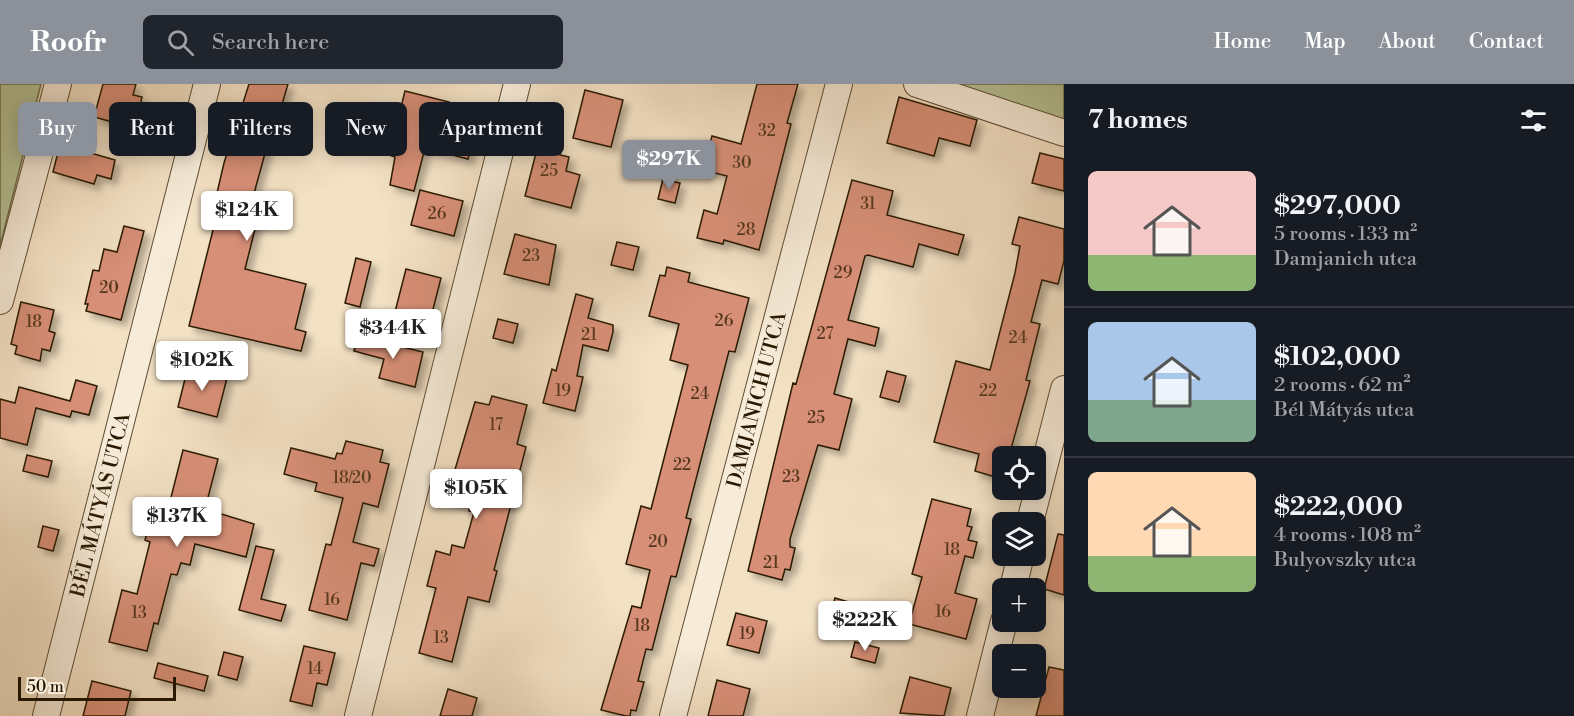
<!DOCTYPE html>
<html lang="en">
<head>
<meta charset="utf-8">
<style>
  body { margin:0; font-family:"Libre Bodoni",serif; background:#20242c; color:#f1f3f6; height:100vh; display:flex; flex-direction:column; font-size:22px; white-space:nowrap }
  * { box-sizing:border-box; margin:0 }
  p { font-size:20px; color:#9ea1a6 }
  .icon { flex:none; width:33px; height:33px; fill:none; stroke:currentColor; stroke-width:2; stroke-linecap:round; stroke-linejoin:round }
  .map { position:relative; flex:1; overflow:hidden }
  .side { display:flex; flex-direction:column; background:#171b24; width:510px }
  .side>* { flex:none }
  .guide { position:absolute; left:18px; top:18px; width:570px; height:54px; display:flex; gap:12px }
  .fabs { position:absolute; left:992px; top:362px; display:grid; gap:12px }
  .fabs a { display:grid; place-items:center; width:54px; height:54px; border-radius:9px; background:#171b24; box-shadow:0 3px 15px #0003; font-size:30px }
  .scale { position:absolute; left:18px; bottom:15px; width:158px; box-sizing:border-box; padding-left:6px; border:3px solid #2b1a01; border-top:0; font-size:16px; line-height:21px; white-space:nowrap; color:#2b1a01; -webkit-text-stroke:4px #f7ecd9; paint-order:stroke }
  .price { position:absolute; translate:-50% -51px; padding:0 14px; border-radius:6px; background:#fff; color:#222; font-size:20px; line-height:39px; filter:drop-shadow(0 2px 3px #0008) }
  .price::after { content:''; position:absolute; left:50%; top:36px; width:18px; height:14px; margin-left:-9px; background:inherit; clip-path:polygon(0 0,100% 0,50% 100%) }
  .price.current { background:#8c9099; color:#fff }
  ul { padding:0; list-style:none }
  li { display:flex; align-items:center; gap:18px; height:150px; padding:0 24px }
  li+li { border-top:2px solid #363941 }
  li span { display:grid; place-items:center; flex:none; width:168px; height:120px; border-radius:9px; color:#555 }
  li>.icon { margin-inline-start:auto }
  span .icon { width:72px; height:72px; fill:#fffc; stroke-width:1 }
  li b { font-size:26px }
  h2 { display:flex; justify-content:space-between; align-items:center; height:72px; padding:0 24px; font-size:26px }
  .chip { padding:0 21px; border-radius:9px; background:#171b24; box-shadow:0 3px 15px #0003; font-size:21px; line-height:54px }
  .chip.current { background:#8c9099; color:#fff }
  header { display:flex; align-items:center; gap:36px; box-sizing:border-box; height:84px; padding:0 30px; background:#8c9099; color:#fff }
  header strong { font-size:28px }
  nav { display:flex; gap:33px; margin-inline-start:auto; font-size:21px }
  .search { width:420px; height:54px; background:#20242c; display:flex; align-items:center; gap:15px; box-sizing:border-box; padding:0 21px; border-radius:9px; color:#9ea1a6; font-size:22px }
  main { display:flex; flex:1; min-height:0 }
  .map>svg:first-child { display:block }
</style>
</head>
<body>
<header>
<strong>Roofr</strong>
<div class="search"><svg class="icon" aria-label="search" viewBox="0 0 24 24"><circle cx="10" cy="10" r="6"/><path d="M15 15l6 6"/></svg>Search here</div>
<nav><a>Home</a><a>Map</a><a>About</a><a>Contact</a></nav>
</header>
<main>
<div class="map">
<svg width="1064" height="632" viewBox="0 0 1064 632">
  <defs>
    <filter id="shadow"><feDropShadow dx="5.5" dy="5.5" stdDeviation="3" flood-color="#0004"/></filter>
  </defs>
  <rect width="100%" height="100%" fill="#f3e1c4"/>
  <filter id="stains"><feTurbulence type="fractalNoise" baseFrequency=".00333" numOctaves="4"/><feColorMatrix values="0 0 0 0 .2 0 0 0 0 .09 0 0 0 0 .02 0 0 0 .5 -.17"/></filter>
  <radialGradient id="worn" r=".72"><stop offset=".6" stop-color="#630" stop-opacity="0"/><stop offset="1" stop-color="#630" stop-opacity=".3"/></radialGradient>
  <path fill="#b6c397" stroke="#706e4c" stroke-width="1.5" d="M 0,0 L 41,0 L 0,162 Z
    M 917,0 L 1064,0 L 1064,49 Z"/>
  <path fill="#d78f77" stroke="#2b1a01" stroke-width="1.5" filter="url(#shadow)" d="M 103,0 L 136,0 L 133,11 L 142,13 L 138,31 L 128,28 L 124,41 L 94,33 Z
    M 249,0 L 288,0 L 278,34 L 275,33 L 247,135 L 257,137 L 245,185 L 306,200 L 295,245 L 306,248 L 301,267 L 189,242 L 222,110 L 217,109 L 224,79 Z
    M 757,0 L 798,0 L 787,39 L 791,40 L 759,166 L 724,156 L 723,160 L 697,154 L 704,126 L 717,130 L 727,92 L 703,86 L 712,52 L 741,60 Z
    M 585,6 L 623,16 L 611,63 L 573,54 Z
    M 405,7 L 449,18 L 447,26 L 478,33 L 468,75 L 425,64 L 414,107 L 390,101 L 395,73 L 389,71 Z
    M 899,13 L 977,36 L 970,62 L 939,54 L 934,72 L 887,59 Z
    M 60,60 L 115,76 L 111,95 L 97,91 L 94,100 L 53,88 Z
    M 537,65 L 569,73 L 566,87 L 580,91 L 571,124 L 525,112 Z
    M 1040,69 L 1064,75 L 1064,107 L 1032,99 Z
    M 663,95 L 680,99 L 675,119 L 658,115 Z
    M 852,96 L 893,107 L 887,131 L 964,151 L 958,171 L 919,160 L 913,183 L 868,171 L 865,172 L 848,236 L 879,244 L 875,262 L 848,255 L 834,310 L 852,315 L 839,366 L 818,361 L 790,455 L 790,463 L 795,464 L 790,486 L 785,485 L 782,496 L 748,487 L 793,299 L 796,300 Z
    M 420,106 L 463,117 L 454,152 L 411,141 Z
    M 1019,133 L 1064,145 L 1064,177 L 1058,200 L 1042,196 L 1031,238 L 1040,240 L 1026,296 L 1030,297 L 1009,372 L 1002,372 L 1002,395 L 975,387 L 979,370 L 934,358 L 956,277 L 990,286 L 1015,189 L 1020,162 L 1012,160 Z
    M 124,142 L 144,147 L 121,236 L 86,227 L 88,220 L 85,220 L 93,186 L 99,187 L 104,165 L 117,168 Z
    M 515,150 L 556,161 L 549,201 L 504,190 Z
    M 617,158 L 639,163 L 633,186 L 611,181 Z
    M 356,174 L 371,178 L 360,223 L 345,219 Z
    M 667,183 L 690,189 L 688,198 L 749,214 L 735,268 L 729,267 L 686,434 L 691,435 L 676,493 L 671,492 L 652,566 L 646,565 L 638,597 L 644,598 L 636,627 L 631,626 L 630,632 L 626,632 L 601,626 L 632,522 L 641,524 L 650,486 L 626,480 L 641,422 L 651,425 L 688,281 L 670,276 L 679,240 L 649,232 L 660,191 L 665,192 Z
    M 406,185 L 441,194 L 430,237 L 395,228 Z
    M 576,210 L 593,215 L 588,234 L 613,241 L 613,248 L 608,267 L 583,261 L 577,292 L 583,293 L 575,327 L 543,319 L 552,285 L 556,287 Z
    M 21,218 L 54,226 L 49,247 L 55,249 L 50,267 L 42,265 L 40,277 L 15,270 L 17,262 L 11,260 Z
    M 498,235 L 518,240 L 513,259 L 493,254 Z
    M 358,252 L 423,268 L 415,303 L 379,294 L 384,275 L 354,267 Z
    M 188,283 L 227,294 L 217,333 L 178,323 Z
    M 887,287 L 906,292 L 899,318 L 880,313 Z
    M 76,296 L 97,302 L 89,331 L 72,327 L 70,333 L 36,324 L 27,361 L 0,354 L 0,315 L 15,319 L 19,303 L 70,317 Z
    M 492,312 L 527,321 L 517,360 L 526,363 L 494,486 L 497,487 L 489,518 L 468,513 L 452,578 L 419,569 L 436,504 L 427,502 L 436,467 L 450,471 L 452,461 L 464,464 L 474,428 L 469,427 L 470,422 L 446,416 L 475,318 L 489,321 Z
    M 346,357 L 383,366 L 380,378 L 389,380 L 378,423 L 363,419 L 353,458 L 379,465 L 374,482 L 361,479 L 347,536 L 309,526 L 326,460 L 331,461 L 343,414 L 315,407 L 317,399 L 284,390 L 291,364 L 335,375 L 337,369 L 342,370 Z
    M 183,366 L 218,375 L 205,425 L 254,440 L 246,473 L 195,460 L 190,481 L 181,479 L 177,491 L 171,490 L 158,540 L 154,539 L 147,567 L 109,558 L 122,506 L 137,510 L 150,458 L 145,456 L 150,438 L 164,441 Z
    M 27,371 L 52,377 L 48,393 L 23,387 Z
    M 932,415 L 971,425 L 967,442 L 972,443 L 968,456 L 977,458 L 973,474 L 965,472 L 955,509 L 977,515 L 966,555 L 909,540 L 922,493 L 912,490 Z
    M 43,442 L 59,446 L 53,467 L 38,463 Z
    M 1058,450 L 1064,451 L 1064,511 L 1044,505 Z
    M 256,462 L 274,466 L 261,515 L 286,521 L 281,537 L 239,526 Z
    M 835,514 L 852,519 L 845,548 L 827,543 Z
    M 736,529 L 767,537 L 759,569 L 727,561 Z
    M 855,558 L 879,564 L 875,579 L 851,573 Z
    M 304,562 L 335,569 L 327,601 L 317,599 L 312,622 L 290,617 Z
    M 224,568 L 243,573 L 237,596 L 218,591 Z
    M 158,579 L 208,592 L 204,607 L 154,594 Z
    M 1049,583 L 1064,586 L 1064,632 L 1036,632 Z
    M 910,593 L 951,604 L 944,632 L 900,629 Z
    M 717,596 L 750,605 L 743,632 L 708,632 Z
    M 92,597 L 131,607 L 125,632 L 83,632 Z
    M 448,605 L 477,614 L 472,632 L 440,632 Z"/>
  <g fill="none" stroke-linecap="round" stroke-linejoin="round">
    <defs>
      <g id="street">
        <path d="M 917,0 L 1064,49"/>
        <path d="M 0,217 L 58,0"/>
        <path d="M 1030,438 L 1064,305"/>
        <path d="M 1013,504 L 1021,471"/>
        <path id="s1" d="M 46,632 L 207,0"/>
        <path d="M 358,632 L 517,0"/>
        <path id="s2" d="M 673,632 L 839,0"/>
        <path d="M 980,632 L 1004,537"/>
      </g>
    </defs>
    <use href="#street" stroke="#5d4c32" stroke-width="28"/>
    <use href="#street" stroke="#f7ecd9" stroke-width="26"/>
  </g>
  <g text-anchor="middle" stroke-width="4.5" stroke-linejoin="round" paint-order="stroke">
    <g font-size="16" fill="#56371e">
      <text x="767" y="52">32</text>
      <text x="742" y="84">30</text>
      <text x="549" y="92">25</text>
      <text x="868" y="125">31</text>
      <text x="437" y="135">26</text>
      <text x="746" y="151">28</text>
      <text x="531" y="177">23</text>
      <text x="843" y="194">29</text>
      <text x="109" y="209">20</text>
      <text x="724" y="242">26</text>
      <text x="34" y="243">18</text>
      <text x="825" y="255">27</text>
      <text x="589" y="256">21</text>
      <text x="1018" y="259">24</text>
      <text x="563" y="312">19</text>
      <text x="988" y="312">22</text>
      <text x="700" y="315">24</text>
      <text x="816" y="339">25</text>
      <text x="496" y="346">17</text>
      <text x="682" y="386">22</text>
      <text x="791" y="398">23</text>
      <text x="352" y="399">18/20</text>
      <text x="658" y="463">20</text>
      <text x="952" y="471">18</text>
      <text x="771" y="484">21</text>
      <text x="332" y="521">16</text>
      <text x="943" y="533">16</text>
      <text x="139" y="534">13</text>
      <text x="642" y="547">18</text>
      <text x="747" y="555">19</text>
      <text x="441" y="559">13</text>
      <text x="315" y="590">14</text>
    </g>
    <g font-size="20" fill="#2b1a01" stroke="#f7ecd9">
      <text dy="7" stroke="none"><textPath href="#s2" startOffset="327">DAMJANICH UTCA</textPath></text>
      <text dy="7" stroke="none"><textPath href="#s1" startOffset="218">BÉL MÁTYÁS UTCA</textPath></text>
    </g>
  </g>
  <rect width="100%" height="100%" filter="url(#stains)"/>
  <rect width="100%" height="100%" fill="url(#worn)"/>
</svg>
<div class="fabs">
<a><svg class="icon" aria-label="locate" viewBox="0 0 24 24"><circle cx="12" cy="12" r="6"/><path d="M12 2v4M12 18v4M2 12h4M18 12h4"/></svg></a>
<a><svg class="icon" aria-label="layers" viewBox="0 0 24 24"><path d="M12 4l9 5-9 5-9-5zM3 14l9 5 9-5"/></svg></a>
<a>+</a>
<a>−</a>
</div>
<div class="scale">50 m</div>
<b class="price current" style="left:669px;top:107px">$297K</b>
<b class="price" style="left:247px;top:158px">$124K</b>
<b class="price" style="left:393px;top:276px">$344K</b>
<b class="price" style="left:202px;top:308px">$102K</b>
<b class="price" style="left:476px;top:436px">$105K</b>
<b class="price" style="left:177px;top:464px">$137K</b>
<b class="price" style="left:865px;top:568px">$222K</b>
<div class="guide">
<a class="chip current">Buy</a>
<a class="chip">Rent</a>
<a class="chip">Filters</a>
<a class="chip">New</a>
<a class="chip">Apartment</a>
</div>
</div>
<section class="side">
<h2>7 homes<svg class="icon" aria-label="filters" viewBox="0 0 24 24"><path d="M4 7h16M4 17h16"/><circle cx="9" cy="7" r="2"/><circle cx="15" cy="17" r="2"/></svg></h2>
<ul>
<li><span style="background:linear-gradient(#f6c9c9 70%,#8fb573 0)"><svg class="icon" aria-label="home" viewBox="0 0 24 24"><path d="M3 11l9-7 9 7M6 9v11h12V9"/></svg></span><div><b>$297,000</b><p>5 rooms · 133 m²</p><p>Damjanich utca</p></div></li>
<li><span style="background:linear-gradient(#a9c7e8 65%,#7fa58c 0)"><svg class="icon" aria-label="home" viewBox="0 0 24 24"><path d="M3 11l9-7 9 7M6 9v11h12V9"/></svg></span><div><b>$102,000</b><p>2 rooms · 62 m²</p><p>Bél Mátyás utca</p></div></li>
<li><span style="background:linear-gradient(#ffd9b3 70%,#8fb573 0)"><svg class="icon" aria-label="home" viewBox="0 0 24 24"><path d="M3 11l9-7 9 7M6 9v11h12V9"/></svg></span><div><b>$222,000</b><p>4 rooms · 108 m²</p><p>Bulyovszky utca</p></div></li>
</ul>
</section>
</main>
</body>
</html>
